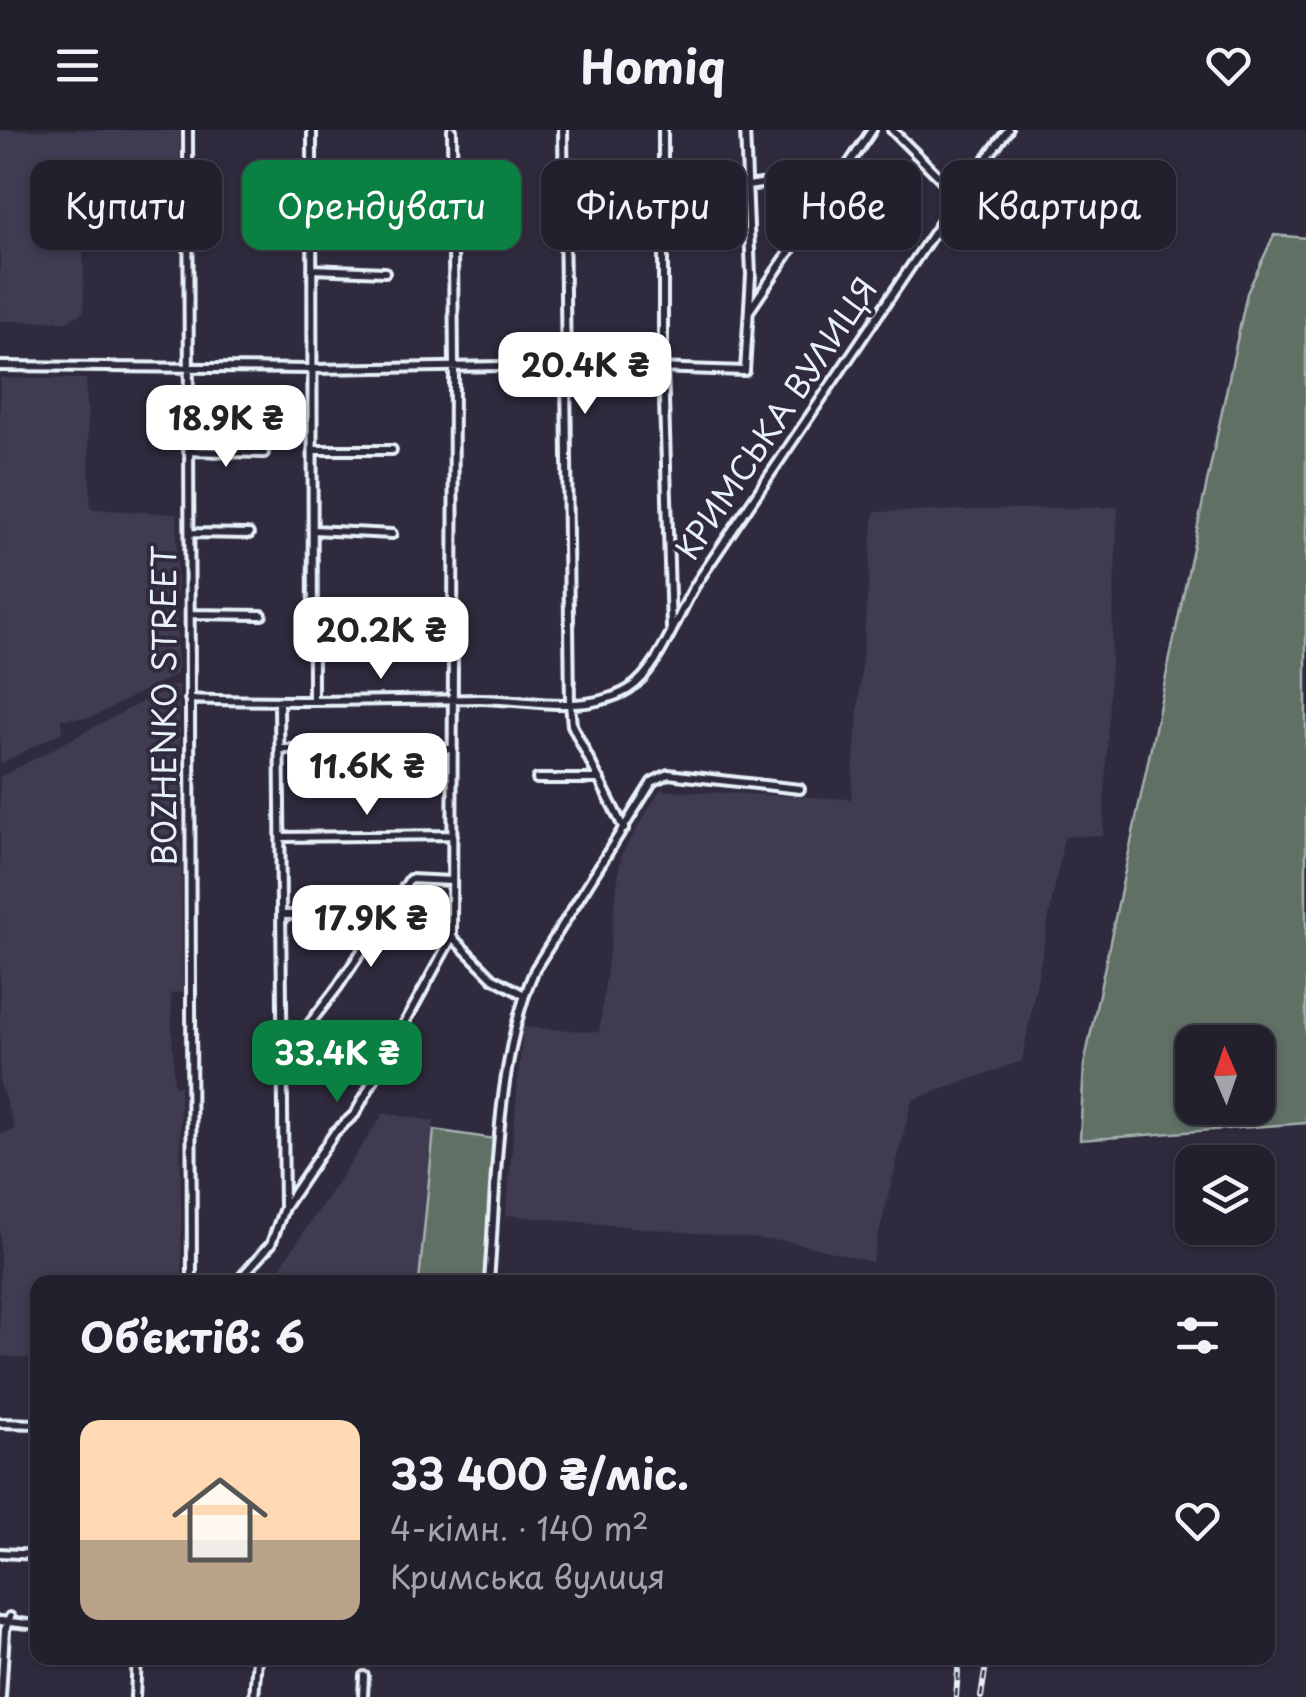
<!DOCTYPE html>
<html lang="uk">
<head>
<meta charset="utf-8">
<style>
  body { margin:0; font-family:"Playpen Sans",sans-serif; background:#2b2836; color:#f1f3f6; height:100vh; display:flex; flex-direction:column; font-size:38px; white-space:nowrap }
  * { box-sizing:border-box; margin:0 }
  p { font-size:32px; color:#a3a3aa }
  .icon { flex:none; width:55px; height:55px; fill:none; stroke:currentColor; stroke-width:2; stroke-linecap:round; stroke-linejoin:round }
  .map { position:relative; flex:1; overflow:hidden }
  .sheet { position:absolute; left:30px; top:1145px; width:1245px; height:390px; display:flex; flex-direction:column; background:#23202e; border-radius:20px; box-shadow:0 2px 8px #0004,0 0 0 2px #403e4a }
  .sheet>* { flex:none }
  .hud { position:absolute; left:30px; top:30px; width:1248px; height:90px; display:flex; gap:20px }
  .needle { width:65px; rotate:358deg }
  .buttons { position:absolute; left:1175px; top:895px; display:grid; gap:20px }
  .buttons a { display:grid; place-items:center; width:100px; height:100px; border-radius:20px; background:#23202e; box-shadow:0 2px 8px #0004,0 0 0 2px #403e4a; font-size:50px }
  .price { position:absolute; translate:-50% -85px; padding:0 22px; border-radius:20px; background:#fff; color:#222; font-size:32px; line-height:65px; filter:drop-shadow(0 2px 5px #0008) }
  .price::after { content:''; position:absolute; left:50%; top:60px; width:30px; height:22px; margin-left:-15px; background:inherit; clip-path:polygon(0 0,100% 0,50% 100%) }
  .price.on { background:#0b8043; color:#fff }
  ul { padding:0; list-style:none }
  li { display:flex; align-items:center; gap:30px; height:250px; padding:0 50px }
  li span { display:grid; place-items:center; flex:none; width:280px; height:200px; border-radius:20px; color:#555 }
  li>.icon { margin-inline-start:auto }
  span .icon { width:120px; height:120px; fill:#fffc; stroke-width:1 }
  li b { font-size:42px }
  h2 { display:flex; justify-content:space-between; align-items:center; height:120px; padding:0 50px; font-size:42px }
  .chip { padding:0 35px; border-radius:20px; background:#23202e; box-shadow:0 2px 8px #0004,0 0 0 2px #403e4a; font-size:35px; line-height:90px }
  .chip.on { background:#0b8043; color:#fff }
  header { display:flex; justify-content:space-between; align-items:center; height:130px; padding:0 50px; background:#23202e; font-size:45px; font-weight:700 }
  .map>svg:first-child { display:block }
</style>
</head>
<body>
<header><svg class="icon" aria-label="menu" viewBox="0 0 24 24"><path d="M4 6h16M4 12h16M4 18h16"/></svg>Homiq<svg class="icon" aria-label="heart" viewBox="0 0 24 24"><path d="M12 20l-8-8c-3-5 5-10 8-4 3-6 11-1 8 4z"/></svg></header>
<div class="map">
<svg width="1306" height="1567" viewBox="0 0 1306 1567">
  <rect width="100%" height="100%" fill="#2f2a3d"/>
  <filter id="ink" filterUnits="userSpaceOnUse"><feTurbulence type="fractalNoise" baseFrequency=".01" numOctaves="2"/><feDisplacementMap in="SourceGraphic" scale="20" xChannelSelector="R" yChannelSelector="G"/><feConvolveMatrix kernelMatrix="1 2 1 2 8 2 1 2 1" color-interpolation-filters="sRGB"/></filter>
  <g filter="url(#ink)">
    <path fill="#403b51" d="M 0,0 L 180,0 L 180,95 L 83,97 L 84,182 L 68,191 L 0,191 Z
      M 0,248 L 86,249 L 91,379 L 177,384 L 177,544 L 91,588 L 61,589 L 62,602 L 0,634 Z
      M 1118,377 L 1103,705 L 1064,707 L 1022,931 L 912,970 L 872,1132 L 792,1112 L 506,1085 L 523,897 L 599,902 L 621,725 L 660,660 L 851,669 L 874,382 Z
      M 174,555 L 179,555 L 183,862 L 171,863 L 174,956 L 180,956 L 182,1152 L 38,1152 L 37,1229 L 0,1226 L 0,1004 L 15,999 L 0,954 L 0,647 Z
      M 384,983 L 434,991 L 419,1152 L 270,1152 Z"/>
    <path fill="#606f65" stroke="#a4b0ae" stroke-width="2.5" fill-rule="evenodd" d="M 1274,105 L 1306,108 L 1306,993 L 1080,1010 L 1084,935 L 1247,163 ZM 1258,912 L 1258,978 L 1192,978 L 1192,912 Z
      M 434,1000 L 495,1009 L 483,1152 L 419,1152 Z"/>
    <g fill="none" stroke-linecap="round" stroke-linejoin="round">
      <defs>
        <path id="street" d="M 188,0 L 192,1152
          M 312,0 L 313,570
          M 452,0 L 454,236 L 452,807 L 493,848 L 524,865
          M 563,0 L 570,574 L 572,595 L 624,699
          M 663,0 L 663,237 L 671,499
          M 892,0 L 943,51 L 962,61
          M 312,50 L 384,50
          M 748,56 L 799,48 L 829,59
          M 312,139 L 385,142
          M 749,181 L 872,0
          M 0,236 L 313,239 L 566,235 L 745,241 L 751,145 L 745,0
          M 313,320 L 392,320
          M 188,321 L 264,323
          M 313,400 L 392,404
          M 190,403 L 249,404
          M 190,484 L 262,485
          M 313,486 L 391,487
          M 189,569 C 286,573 382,570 479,569 C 509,569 540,575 570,574 C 589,574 613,569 629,559 C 660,539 678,482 698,451 L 962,61 L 1008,0
          M 279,573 L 284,1078
          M 280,619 L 453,619
          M 537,649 L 600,649
          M 281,707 L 453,705
          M 282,785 L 384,784
          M 284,908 L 307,897 L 337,858 L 410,749 L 452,751
          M 237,1152 L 271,1114 L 284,1078 L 335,1002 L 355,984 L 452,807
          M 489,1152 C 497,1053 495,931 535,839 L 652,652 L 668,644 L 800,659
          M 0,1293 L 38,1294
          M 0,1423 L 38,1425
          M 0,1491 L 38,1495
          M 1,1567 L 5,1500 L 10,1487
          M 135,1567 L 137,1528
          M 254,1567 L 257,1528
          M 363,1567 L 364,1546"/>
      </defs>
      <use href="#street" stroke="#e8f1f8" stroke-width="14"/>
      <use href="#street" stroke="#2f2a3d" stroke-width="6"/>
      <defs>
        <path id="rail" d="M 956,1567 L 959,1528
          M 981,1567 L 987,1528"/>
      </defs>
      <use href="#rail" stroke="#e8f1f8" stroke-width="6"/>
      <use href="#rail" stroke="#2f2a3d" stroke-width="2.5" stroke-dasharray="8" stroke-linecap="butt"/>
    </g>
  </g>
  <g text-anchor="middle" stroke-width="8" stroke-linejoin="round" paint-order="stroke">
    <g font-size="32" fill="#e8f1f8" stroke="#2f2a3d">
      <text transform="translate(777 289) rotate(-56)" y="11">КРИМСЬКА ВУЛИЦЯ</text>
      <text transform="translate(165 576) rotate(-90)" y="11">BOZHENKO STREET</text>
    </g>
  </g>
</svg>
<div class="buttons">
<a><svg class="needle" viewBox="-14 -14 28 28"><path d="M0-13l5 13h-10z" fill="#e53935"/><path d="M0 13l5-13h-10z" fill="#a3a3aa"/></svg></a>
<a><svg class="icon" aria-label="layers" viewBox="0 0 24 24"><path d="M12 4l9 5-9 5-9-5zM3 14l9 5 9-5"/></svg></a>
</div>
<b class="price" style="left:585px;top:287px">20.4K ₴</b>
<b class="price" style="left:226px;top:340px">18.9K ₴</b>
<b class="price" style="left:381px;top:552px">20.2K ₴</b>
<b class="price" style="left:367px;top:688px">11.6K ₴</b>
<b class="price" style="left:371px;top:840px">17.9K ₴</b>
<b class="price on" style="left:337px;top:975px">33.4K ₴</b>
<div class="hud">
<a class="chip">Купити</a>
<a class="chip on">Орендувати</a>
<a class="chip">Фільтри</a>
<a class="chip">Нове</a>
<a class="chip">Квартира</a>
</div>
<section class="sheet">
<h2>Об’єктів: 6<svg class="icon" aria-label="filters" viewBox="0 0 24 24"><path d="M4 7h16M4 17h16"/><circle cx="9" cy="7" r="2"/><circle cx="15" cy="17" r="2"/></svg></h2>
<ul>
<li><span style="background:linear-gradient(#ffd9b3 60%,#b9a48a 0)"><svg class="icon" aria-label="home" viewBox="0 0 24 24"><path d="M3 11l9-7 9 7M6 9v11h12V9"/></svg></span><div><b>33 400 ₴/міс.</b><p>4-кімн. · 140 m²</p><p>Кримська вулиця</p></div><svg class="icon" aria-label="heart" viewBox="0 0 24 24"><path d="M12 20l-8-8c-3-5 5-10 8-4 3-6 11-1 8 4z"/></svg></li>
</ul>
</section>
</div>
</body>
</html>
